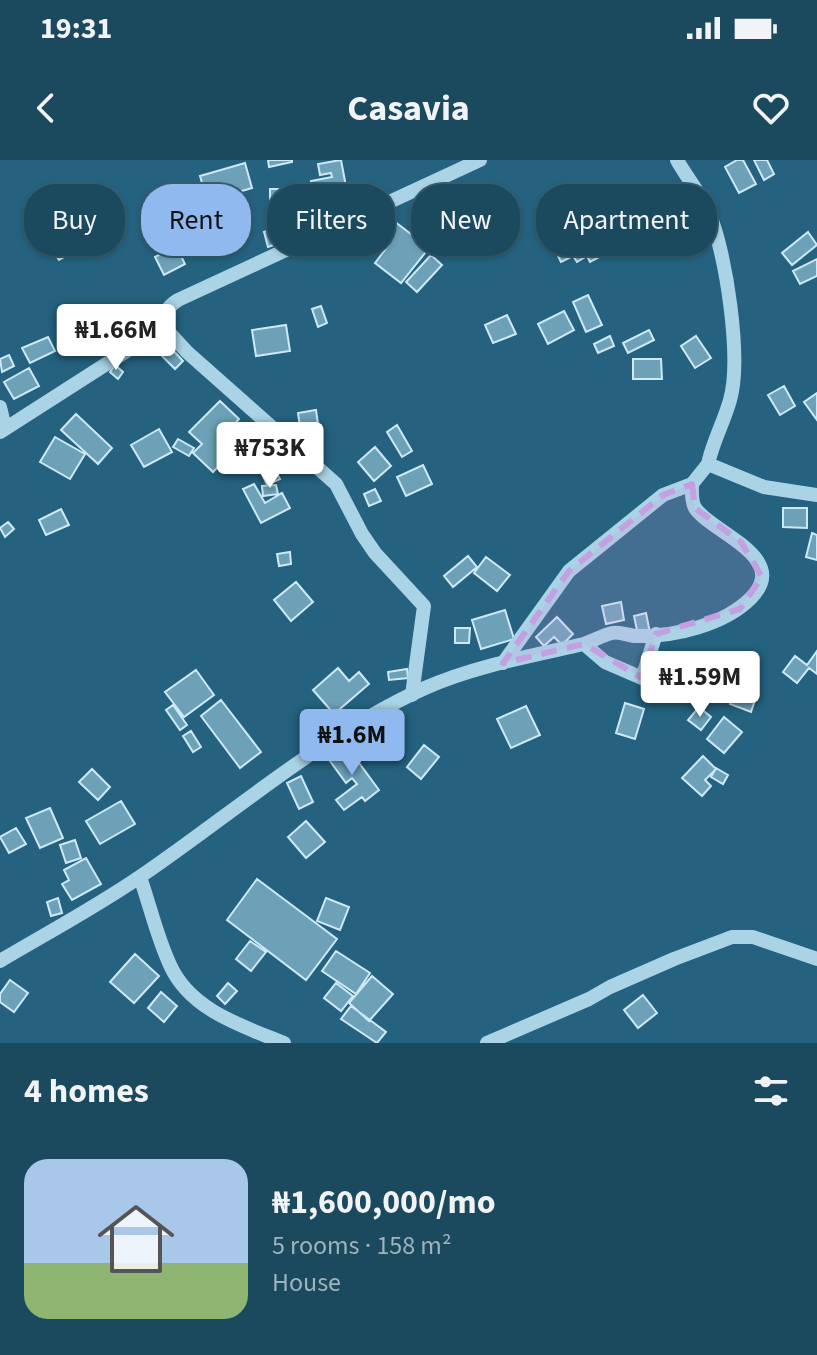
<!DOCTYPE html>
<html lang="en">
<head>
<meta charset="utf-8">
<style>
  body { margin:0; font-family:"Source Sans 3",sans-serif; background:#245165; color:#f1f3f6; height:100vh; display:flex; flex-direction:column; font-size:30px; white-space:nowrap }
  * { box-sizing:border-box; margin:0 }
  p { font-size:26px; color:#a0b3bd }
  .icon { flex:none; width:44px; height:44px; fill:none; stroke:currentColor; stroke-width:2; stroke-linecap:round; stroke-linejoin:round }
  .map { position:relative; height:883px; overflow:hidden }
  .sheet { display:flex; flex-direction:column; background:#1b4a5f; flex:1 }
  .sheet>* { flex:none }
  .hud { position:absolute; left:24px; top:24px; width:770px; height:72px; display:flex; gap:16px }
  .price { position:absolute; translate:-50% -68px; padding:0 18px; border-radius:8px; background:#fff; color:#222; font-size:26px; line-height:52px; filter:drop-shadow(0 2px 4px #0008) }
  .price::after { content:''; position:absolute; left:50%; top:48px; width:24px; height:18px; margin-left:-12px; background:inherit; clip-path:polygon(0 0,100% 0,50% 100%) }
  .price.active { background:#90b9f0; color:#111 }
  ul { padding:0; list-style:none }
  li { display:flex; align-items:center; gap:24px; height:200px; padding:0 24px }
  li+li { border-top:2px solid #396274 }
  li span { display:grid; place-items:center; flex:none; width:224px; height:160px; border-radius:24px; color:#555 }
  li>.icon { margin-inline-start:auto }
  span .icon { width:96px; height:96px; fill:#fffc; stroke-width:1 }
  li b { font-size:34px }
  h2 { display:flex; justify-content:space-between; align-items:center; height:96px; padding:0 24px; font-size:34px }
  .chip { padding:0 28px; border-radius:32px; background:#1b4a5f; box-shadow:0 2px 6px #0004,0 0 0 2px #396274; font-size:28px; line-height:72px }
  .chip.active { background:#90b9f0; color:#111 }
  .status { display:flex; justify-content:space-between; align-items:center; height:56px; padding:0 40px; background:#1b4a5f; direction:ltr }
  .status svg { height:22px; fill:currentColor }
  header { display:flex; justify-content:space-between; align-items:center; height:104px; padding:0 24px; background:#1b4a5f; font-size:36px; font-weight:700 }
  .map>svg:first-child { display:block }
</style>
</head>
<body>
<div class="status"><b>19:31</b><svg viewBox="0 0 49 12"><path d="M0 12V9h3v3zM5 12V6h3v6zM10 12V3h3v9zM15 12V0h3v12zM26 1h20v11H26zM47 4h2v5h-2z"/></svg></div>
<header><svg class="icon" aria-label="back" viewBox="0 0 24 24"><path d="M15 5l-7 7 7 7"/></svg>Casavia<svg class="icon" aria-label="heart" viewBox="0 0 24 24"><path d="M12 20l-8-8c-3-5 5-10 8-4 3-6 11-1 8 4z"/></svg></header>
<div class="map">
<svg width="817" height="883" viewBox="0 0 817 883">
  <rect width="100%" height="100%" fill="#24627f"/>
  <path fill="#6da1b8" stroke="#cde9f5" stroke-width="2" d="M 268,0 L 292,0 L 292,2 L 269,7 Z
    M 341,0 L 348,37 L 316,43 L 311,21 L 332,17 L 331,13 L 320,15 L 318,4 Z
    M 737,0 L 743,0 L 756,24 L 739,33 L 725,7 Z
    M 754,0 L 767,0 L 774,14 L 764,20 Z
    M 245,3 L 252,28 L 207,41 L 200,16 Z
    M 620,25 L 624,37 L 614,40 L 610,28 Z
    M 270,29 L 295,29 L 295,47 L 270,47 Z
    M 443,31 L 453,47 L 443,53 L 433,37 Z
    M 296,52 L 310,52 L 310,71 L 295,71 Z
    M 439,52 L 443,64 L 428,68 L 424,56 Z
    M 394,61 L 429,88 L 401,123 L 375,103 L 388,86 L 380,79 Z
    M 589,61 L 607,93 L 590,102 L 587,96 L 577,102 L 573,96 L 561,102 L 555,90 L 564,86 L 559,77 Z
    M 281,66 L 286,81 L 268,87 L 264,72 Z
    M 808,72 L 817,85 L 792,105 L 782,93 Z
    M 62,78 L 71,93 L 59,100 L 50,86 Z
    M 176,86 L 185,104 L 164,115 L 155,97 Z
    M 431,95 L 442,105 L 417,132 L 406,122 Z
    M 817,99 L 817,116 L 800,124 L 793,111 Z
    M 588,135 L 602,165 L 586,172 L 573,142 Z
    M 321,146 L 327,163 L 318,167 L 312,149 Z
    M 564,151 L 574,170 L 548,184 L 538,164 Z
    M 507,155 L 516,174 L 493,183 L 485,165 Z
    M 286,165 L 290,191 L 256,196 L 252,170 Z
    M 649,170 L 654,180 L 628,193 L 623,183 Z
    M 610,176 L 614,186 L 598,193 L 594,184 Z
    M 696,176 L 711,198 L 695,208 L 681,186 Z
    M 48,177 L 55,191 L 30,203 L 22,188 Z
    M 170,187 L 183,201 L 175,209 L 161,195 Z
    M 9,195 L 14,206 L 2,212 L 0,199 Z
    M 633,199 L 661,199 L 662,219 L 633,219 Z
    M 115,205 L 123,212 L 118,219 L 110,212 Z
    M 29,208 L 39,226 L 14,239 L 4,222 Z
    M 784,226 L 795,246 L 780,255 L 768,235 Z
    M 817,233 L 817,260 L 804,242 Z
    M 220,241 L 239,259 L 228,271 L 233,275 L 227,281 L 235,289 L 213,312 L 193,293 L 202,284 L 189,272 Z
    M 316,250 L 318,264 L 300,267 L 298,253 Z
    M 76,254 L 112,288 L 98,304 L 61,270 Z
    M 397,265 L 412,291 L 402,297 L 387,272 Z
    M 159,269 L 172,292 L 144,307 L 131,285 Z
    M 55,277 L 85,294 L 70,319 L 40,302 Z
    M 178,279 L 194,288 L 189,296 L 173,287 Z
    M 375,287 L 391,306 L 374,321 L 358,302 Z
    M 423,305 L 432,324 L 406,336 L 397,317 Z
    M 273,306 L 280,319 L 267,325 L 261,312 Z
    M 254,324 L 265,343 L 282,333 L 290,348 L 261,363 L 243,329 Z
    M 276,325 L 278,334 L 263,336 L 262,326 Z
    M 375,329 L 381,341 L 369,346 L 364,334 Z
    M 783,348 L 807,348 L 807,368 L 783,367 Z
    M 61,349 L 69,365 L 46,375 L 39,360 Z
    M 8,362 L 14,369 L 5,377 L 0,368 Z
    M 812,373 L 817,375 L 817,400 L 806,397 Z
    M 290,392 L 291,404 L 279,406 L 277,394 Z
    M 468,396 L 477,407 L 453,427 L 444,416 Z
    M 486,397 L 510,415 L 497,431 L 474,413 Z
    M 296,422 L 313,442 L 291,461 L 274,440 Z
    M 621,442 L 624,460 L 606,464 L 602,446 Z
    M 505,450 L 514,479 L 481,489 L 472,460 Z
    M 646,453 L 650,473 L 638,475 L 634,456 Z
    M 557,457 L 573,474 L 562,485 L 554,477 L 544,486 L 536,477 Z
    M 455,468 L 470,468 L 469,483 L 455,483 Z
    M 817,491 L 817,514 L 809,508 L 797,523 L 783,512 L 795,496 L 807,505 Z
    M 338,508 L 349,521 L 359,512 L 369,524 L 334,554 L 313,530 Z
    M 407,509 L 408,518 L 389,520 L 388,512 Z
    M 196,510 L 214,535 L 184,557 L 165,532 Z
    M 737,524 L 758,531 L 751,552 L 730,544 Z
    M 221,540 L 261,592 L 240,608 L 201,556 Z
    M 625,543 L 644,549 L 635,579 L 616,573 Z
    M 173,545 L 187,565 L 180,570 L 166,550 Z
    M 526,546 L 540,575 L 511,588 L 497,559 Z
    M 699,547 L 711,557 L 701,570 L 688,560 Z
    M 724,557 L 742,572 L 724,593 L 707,579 Z
    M 191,571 L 201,587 L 193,592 L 183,576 Z
    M 345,584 L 379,630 L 365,641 L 362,637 L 344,650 L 336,640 L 357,624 L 352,618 L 346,623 L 327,597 Z
    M 424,585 L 439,597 L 421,619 L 407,607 Z
    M 703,596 L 716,609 L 705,620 L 711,626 L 702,636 L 682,618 Z
    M 716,608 L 728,615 L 723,624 L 711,617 Z
    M 92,609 L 110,627 L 98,640 L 79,622 Z
    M 301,616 L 313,642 L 299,649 L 287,623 Z
    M 121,641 L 135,664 L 100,684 L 86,661 Z
    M 50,648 L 63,678 L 40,688 L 26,658 Z
    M 306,661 L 325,682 L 306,698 L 288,677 Z
    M 16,668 L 26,684 L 9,693 L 0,677 Z
    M 75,680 L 81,698 L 66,703 L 60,685 Z
    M 86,698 L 101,724 L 72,740 L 62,724 L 69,720 L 64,710 Z
    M 257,719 L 337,779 L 306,820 L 227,760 Z
    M 58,738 L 62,753 L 51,756 L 47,742 Z
    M 326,738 L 349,747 L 340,770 L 317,761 Z
    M 250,781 L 266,792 L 251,811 L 236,799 Z
    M 336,791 L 370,813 L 356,834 L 322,811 Z
    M 135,794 L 159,816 L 134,843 L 110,822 Z
    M 372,816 L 393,834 L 369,861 L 349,843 Z
    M 10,820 L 28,833 L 14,852 L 0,842 L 0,834 Z
    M 228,823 L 237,831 L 225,844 L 217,836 Z
    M 336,823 L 353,836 L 341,851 L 324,838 Z
    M 161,832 L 177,846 L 164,862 L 148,848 Z
    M 643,835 L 657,853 L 638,868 L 624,850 Z
    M 351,846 L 386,872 L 377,883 L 341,859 Z"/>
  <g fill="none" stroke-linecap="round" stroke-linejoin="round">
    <path stroke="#aad4e6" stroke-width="14" d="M 677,0 C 687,18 701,34 709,53 C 726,92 742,199 730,240 C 724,262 713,281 708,304 L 764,327 L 817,335
      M 164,167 L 187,192 L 336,324 L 362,374 L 375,393 L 424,446 L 412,535
      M 0,247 L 5,268
      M 0,272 L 164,167 C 164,153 167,147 178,140 L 480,0
      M 584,484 C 593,481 603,475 612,473 C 620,471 629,476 636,476 C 674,477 724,465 751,438 C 791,397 712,373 695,348 C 691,341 692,332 692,324 L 708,304
      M 503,503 L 569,411 L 663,335 L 692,324
      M 642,518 L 656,474
      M 140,717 C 150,746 157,777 170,805 C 190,850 242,866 284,883
      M 0,801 C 47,773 96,747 141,716 C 232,654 325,573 425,528 C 475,506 531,496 584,484 L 605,502 L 656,524
      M 487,883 L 589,839 L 610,827 L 674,799 L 732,777 L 753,777 L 817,799"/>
  </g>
  <path fill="#c4a0e2" fill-opacity="0.2" stroke="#c4a0e2" stroke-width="6" stroke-dasharray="16 10" stroke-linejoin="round" d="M 692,324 L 695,348 L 741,382 L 762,417 L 740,449 L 656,474 L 642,518 L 584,484 L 503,503 L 569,411 L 663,335 Z"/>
</svg>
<b class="price" style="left:116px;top:212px">₦1.66M</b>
<b class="price" style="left:270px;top:330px">₦753K</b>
<b class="price" style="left:700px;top:559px">₦1.59M</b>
<b class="price active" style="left:352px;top:617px">₦1.6M</b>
<div class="hud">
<a class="chip">Buy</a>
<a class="chip active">Rent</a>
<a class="chip">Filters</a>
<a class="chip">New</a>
<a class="chip">Apartment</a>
</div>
</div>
<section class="sheet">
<h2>4 homes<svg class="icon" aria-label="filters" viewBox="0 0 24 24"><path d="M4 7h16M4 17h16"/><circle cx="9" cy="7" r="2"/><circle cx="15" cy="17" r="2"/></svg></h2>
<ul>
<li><span style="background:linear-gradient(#a9c7e8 65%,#8fb573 0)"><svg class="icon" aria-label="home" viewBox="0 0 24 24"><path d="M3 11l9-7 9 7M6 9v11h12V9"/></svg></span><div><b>₦1,600,000/mo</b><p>5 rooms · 158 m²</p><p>House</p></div></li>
</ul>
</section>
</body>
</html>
